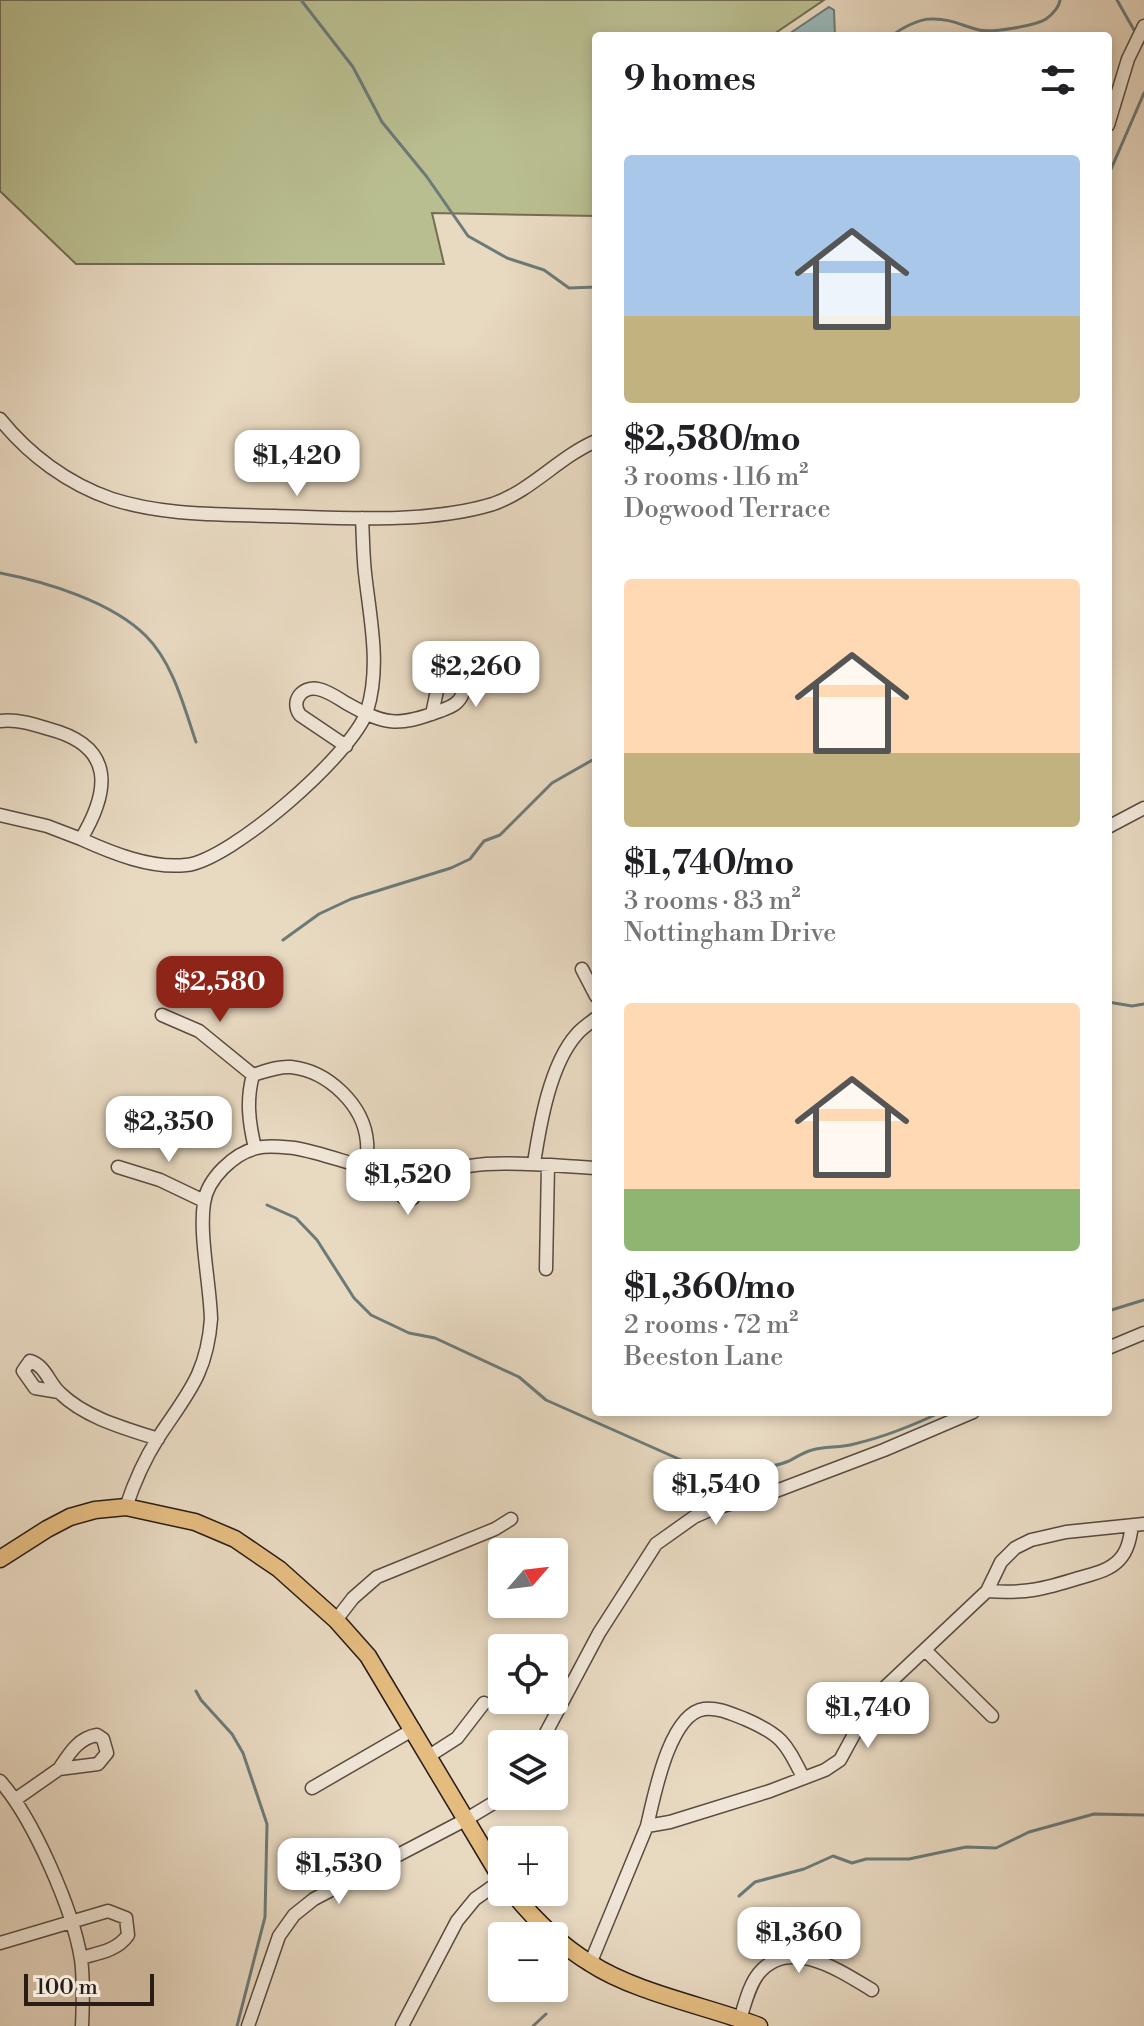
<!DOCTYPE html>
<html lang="en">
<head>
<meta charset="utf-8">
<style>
  body { margin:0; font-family:"Libre Bodoni",serif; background:#f2f2f2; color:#202124; height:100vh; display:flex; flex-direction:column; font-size:30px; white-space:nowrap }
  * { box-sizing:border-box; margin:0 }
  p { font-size:26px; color:#757577 }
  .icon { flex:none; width:44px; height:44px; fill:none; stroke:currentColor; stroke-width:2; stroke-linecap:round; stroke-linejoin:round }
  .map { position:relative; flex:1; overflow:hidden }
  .panel { position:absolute; left:592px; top:32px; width:520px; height:1384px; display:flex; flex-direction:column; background:#fff; border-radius:8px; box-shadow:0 4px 12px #0003 }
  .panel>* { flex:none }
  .needle { width:52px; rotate:62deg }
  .buttons { position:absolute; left:488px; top:1538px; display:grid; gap:16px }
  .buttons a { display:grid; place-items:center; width:80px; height:80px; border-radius:8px; background:#fff; box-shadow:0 4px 12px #0003; font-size:40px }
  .scale { position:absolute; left:24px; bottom:20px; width:130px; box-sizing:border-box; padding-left:8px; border:4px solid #2a1c16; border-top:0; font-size:22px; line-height:28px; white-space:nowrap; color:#2a1c16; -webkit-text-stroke:6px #f0e6d7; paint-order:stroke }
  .price { position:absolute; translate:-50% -68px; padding:0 18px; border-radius:16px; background:#fff; color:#222; font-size:26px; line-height:52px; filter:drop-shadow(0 2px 4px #0008) }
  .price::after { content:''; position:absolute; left:50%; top:48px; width:24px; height:18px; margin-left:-12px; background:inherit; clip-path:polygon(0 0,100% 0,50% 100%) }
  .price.selected { background:#8f2418; color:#fff }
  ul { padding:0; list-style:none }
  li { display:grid; align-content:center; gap:16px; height:424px; padding:0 32px }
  li span { display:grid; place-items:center; height:248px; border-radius:8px; color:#555 }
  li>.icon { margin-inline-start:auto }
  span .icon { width:144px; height:144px; fill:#fffc; stroke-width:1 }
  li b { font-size:34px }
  h2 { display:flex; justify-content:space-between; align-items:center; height:96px; padding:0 32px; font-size:34px }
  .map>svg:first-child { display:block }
</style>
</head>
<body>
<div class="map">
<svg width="1144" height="2026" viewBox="0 0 1144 2026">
  <rect width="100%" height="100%" fill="#e8d9c1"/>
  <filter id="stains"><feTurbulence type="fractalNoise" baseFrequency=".0025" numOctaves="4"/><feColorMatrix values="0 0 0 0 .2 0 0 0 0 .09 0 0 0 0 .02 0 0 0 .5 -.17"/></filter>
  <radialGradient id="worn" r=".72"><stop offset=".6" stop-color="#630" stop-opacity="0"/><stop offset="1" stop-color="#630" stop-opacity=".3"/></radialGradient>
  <path fill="#b9be90" stroke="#726d53" stroke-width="2" d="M 0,0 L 824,0 L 771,36 L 596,36 L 596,216 L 432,213 L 444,264 L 76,264 L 0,191 Z"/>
  <path fill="#98b9b9" stroke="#6c7a78" stroke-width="2" d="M 829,7 L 834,10 L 835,36 L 786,36 Z"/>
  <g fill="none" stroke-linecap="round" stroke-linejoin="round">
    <path stroke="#6c7a78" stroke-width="3" d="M 301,0 L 353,67 L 382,122 L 427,177 L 468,236 L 507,258 L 544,270 L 569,288 L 596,287
      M 1117,0 L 1134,30
      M 892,36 C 901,28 919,19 931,19 C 949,18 963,26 979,30 C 991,33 1035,26 1046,19 C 1052,15 1059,7 1060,0
      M 1143,42 L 1144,43
      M 1108,176 L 1144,93
      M 0,573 C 47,582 112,602 146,636 C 173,663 184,707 196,742
      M 283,940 L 319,914 L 351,899 L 451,868 L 470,859 L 484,841 L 500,835 L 552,783 L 596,758
      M 1108,1002 L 1132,1006 L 1144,1004
      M 267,1205 L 296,1218 L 317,1240 L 354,1298 L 371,1315 L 409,1333 L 435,1338 L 519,1377 L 546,1400 L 699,1468 L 717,1462 C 739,1470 767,1470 789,1461 C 797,1457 804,1452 812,1450 C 826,1446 840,1448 854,1444 C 884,1437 914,1425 941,1412
      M 1108,1311 L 1144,1300
      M 196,1691 L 201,1700 L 232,1734 L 243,1753 L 267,1824 L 265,1917 L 237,2026
      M 739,1896 L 755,1882 L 804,1869 L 833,1856 L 852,1863 L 866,1859 L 909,1859 L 966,1847 L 996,1848 L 1029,1832 L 1094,1814 L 1144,1815
      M 533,2026 L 546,2014"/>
    <defs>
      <path id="minor" d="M 1108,125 L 1128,59 L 1144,26
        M 0,419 C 29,455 68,484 112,499 C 165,516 220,514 275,516 C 342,518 428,524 493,504 C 531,491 559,457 596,441
        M 0,721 C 17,719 33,724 49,729 C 114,746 111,789 81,839 L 47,826 L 0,815
        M 346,746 L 300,715 C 290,701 302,686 318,689 C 328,691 338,698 346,703 C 385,725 397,727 440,711 C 450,707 460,704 463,692 L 459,682 L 450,679 L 438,686 L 432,714
        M 1108,827 L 1144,808
        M 81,839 C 112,853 151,869 186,865 C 230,861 353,754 367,711 C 381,666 370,619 365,573 C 363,555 363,537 362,518
        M 582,969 L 596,996
        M 162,1015 L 199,1031 L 253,1075
        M 255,1148 C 249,1123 246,1100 253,1075 C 266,1071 278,1066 291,1067 C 328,1071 364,1105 367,1142 C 368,1151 366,1160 366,1168
        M 534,1163 C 540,1124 550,1064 577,1034 C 582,1028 590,1023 596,1018
        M 118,1167 L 160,1180 L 204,1201
        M 399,1174 L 399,1193 L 403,1197 L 413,1198 L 421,1186 L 420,1174
        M 546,1269 L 548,1165
        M 1108,1348 L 1144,1333
        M 59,1392 L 35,1388 L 23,1371 L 30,1361 C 46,1366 48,1382 60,1393 C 86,1418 124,1428 158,1439
        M 126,1507 C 134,1483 144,1460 158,1438 C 186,1395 207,1375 211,1319 C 210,1284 199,1235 204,1203 C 207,1179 234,1153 257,1148 C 268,1145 282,1147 294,1148 C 330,1154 364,1171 401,1174 C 430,1176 457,1166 486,1164 C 523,1162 559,1166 596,1168
        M 987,1591 C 1025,1594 1044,1589 1079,1578 C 1092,1574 1109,1571 1119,1560 C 1128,1551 1130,1538 1132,1526
        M 336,1620 L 353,1598 L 377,1577 L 495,1529 L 511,1519
        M 925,1650 L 992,1716
        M 540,1744 L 599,1633 L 656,1544 L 694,1517 L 712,1509 L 776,1491 L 884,1450 L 973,1412
        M 429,1756 L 457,1738 L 484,1703
        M 0,1781 C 33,1818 73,1910 81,1959 C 84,1981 83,2004 82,2026
        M 312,1788 L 414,1729
        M 16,1799 L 59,1769 L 98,1764 L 107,1753 L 103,1739 L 97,1735 C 78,1738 69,1754 59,1769
        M 647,1826 C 654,1797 669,1714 704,1709 C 718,1707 732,1714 745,1719 C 782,1735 785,1742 803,1777
        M 0,1943 L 108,1911 L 126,1918 L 128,1935 C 117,1951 98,1953 81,1958
        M 590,1964 L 647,1826 L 670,1822 L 770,1791 L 825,1770 L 840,1760 L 864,1716 L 881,1691 L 987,1591 L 1001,1562 L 1015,1548 L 1031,1540 L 1066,1532 L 1144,1524
        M 740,2019 C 745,2004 749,1985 759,1973 C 790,1936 842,1972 872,1990
        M 248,2026 L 279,1936 L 294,1915 L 314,1899 L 465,1820 L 505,1796
        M 402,2026 L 457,1921 L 475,1899 L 502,1880"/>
      <path id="major" d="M 0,1559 L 47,1529 L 70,1517 L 95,1510 L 126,1507 L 195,1522 L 235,1539 L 279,1569 L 336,1620 L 368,1656 L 502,1880
        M 512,1892 C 534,1919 560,1945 590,1963 C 636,1993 707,2006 759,2026"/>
    </defs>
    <use href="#minor" stroke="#5a4b41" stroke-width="15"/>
    <use href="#major" stroke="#2a1c16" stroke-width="19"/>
    <use href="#minor" stroke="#f0e6d7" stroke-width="12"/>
    <use href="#major" stroke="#e4bc80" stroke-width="16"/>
  </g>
  <rect width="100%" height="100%" filter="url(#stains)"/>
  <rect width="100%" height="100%" fill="url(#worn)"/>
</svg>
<div class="buttons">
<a><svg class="needle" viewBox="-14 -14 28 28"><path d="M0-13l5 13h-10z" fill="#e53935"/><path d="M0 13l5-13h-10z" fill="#757577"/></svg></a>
<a><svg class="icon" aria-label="locate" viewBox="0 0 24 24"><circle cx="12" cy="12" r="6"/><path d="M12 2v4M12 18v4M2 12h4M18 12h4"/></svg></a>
<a><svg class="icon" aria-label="layers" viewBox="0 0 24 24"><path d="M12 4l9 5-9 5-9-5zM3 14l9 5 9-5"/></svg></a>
<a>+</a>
<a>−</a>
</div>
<div class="scale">100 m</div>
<b class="price" style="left:297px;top:498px">$1,420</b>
<b class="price" style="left:476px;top:709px">$2,260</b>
<b class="price selected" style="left:220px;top:1024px">$2,580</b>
<b class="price" style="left:169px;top:1164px">$2,350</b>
<b class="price" style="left:408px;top:1217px">$1,520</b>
<b class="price" style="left:716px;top:1527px">$1,540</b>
<b class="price" style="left:868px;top:1750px">$1,740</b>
<b class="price" style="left:339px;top:1906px">$1,530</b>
<b class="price" style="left:799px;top:1975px">$1,360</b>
<section class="panel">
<h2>9 homes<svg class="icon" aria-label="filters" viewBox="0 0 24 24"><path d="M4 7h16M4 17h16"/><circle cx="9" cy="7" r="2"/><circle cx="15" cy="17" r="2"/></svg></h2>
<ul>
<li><span style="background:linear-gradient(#a9c7e8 65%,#c2b280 0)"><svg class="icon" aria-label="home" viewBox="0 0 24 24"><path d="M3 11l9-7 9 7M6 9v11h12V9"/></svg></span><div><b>$2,580/mo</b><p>3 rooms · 116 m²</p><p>Dogwood Terrace</p></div></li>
<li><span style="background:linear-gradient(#ffd9b3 70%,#c2b280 0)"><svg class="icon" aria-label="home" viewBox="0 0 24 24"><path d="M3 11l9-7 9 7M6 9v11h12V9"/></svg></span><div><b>$1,740/mo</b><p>3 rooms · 83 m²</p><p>Nottingham Drive</p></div></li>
<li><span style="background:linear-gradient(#ffd9b3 75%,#8fb573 0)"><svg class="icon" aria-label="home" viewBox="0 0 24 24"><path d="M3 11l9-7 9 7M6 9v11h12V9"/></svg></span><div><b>$1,360/mo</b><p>2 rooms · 72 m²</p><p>Beeston Lane</p></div></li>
</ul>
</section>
</div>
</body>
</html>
